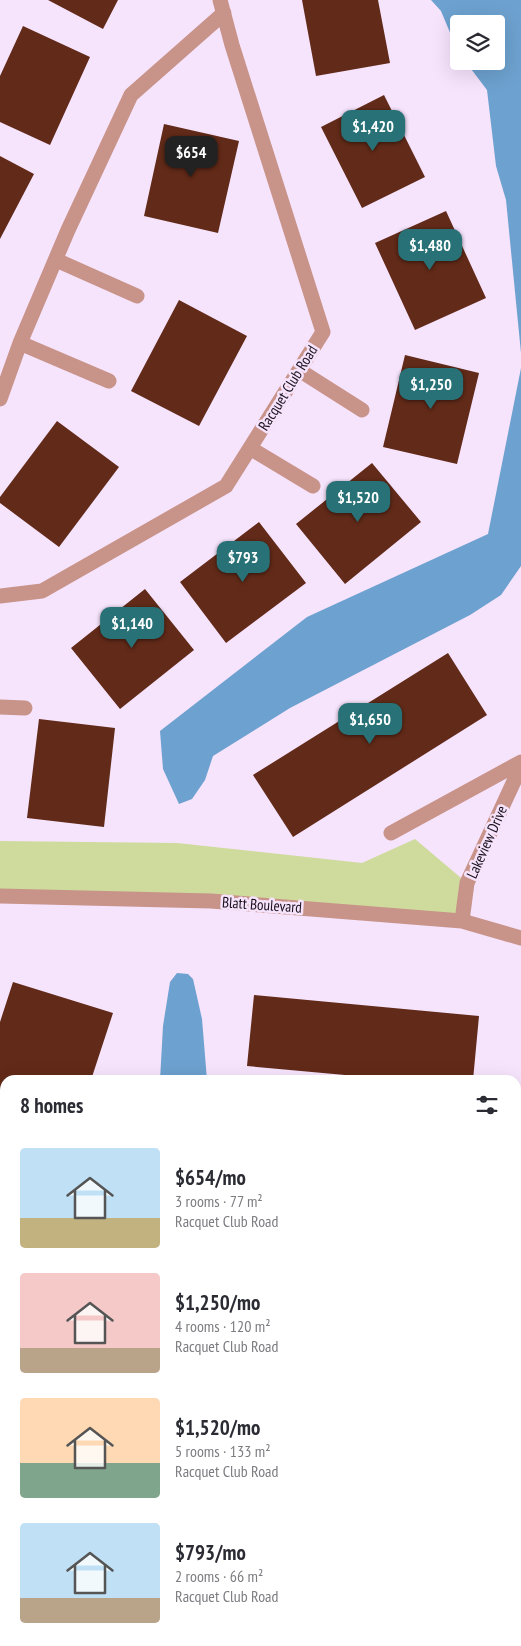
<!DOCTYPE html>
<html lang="en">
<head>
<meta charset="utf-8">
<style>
  body { margin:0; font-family:"PT Sans Narrow",sans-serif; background:#f2f2f3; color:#2b2b33; height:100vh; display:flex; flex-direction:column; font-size:19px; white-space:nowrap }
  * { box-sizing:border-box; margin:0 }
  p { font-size:16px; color:#7c7c81 }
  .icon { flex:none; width:28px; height:28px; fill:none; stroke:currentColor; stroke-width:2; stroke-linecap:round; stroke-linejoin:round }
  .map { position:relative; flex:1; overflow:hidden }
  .details { position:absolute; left:0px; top:1075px; width:521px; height:571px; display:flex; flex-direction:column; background:#fff; border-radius:15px 15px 0 0; box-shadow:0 5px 20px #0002 }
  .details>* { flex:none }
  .controls { position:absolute; left:450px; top:15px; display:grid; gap:10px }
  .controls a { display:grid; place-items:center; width:55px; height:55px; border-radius:5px; background:#fff; box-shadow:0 5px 20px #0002; font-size:25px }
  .price { position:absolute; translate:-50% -42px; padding:0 11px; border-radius:10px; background:#287277; color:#fff; font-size:16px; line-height:32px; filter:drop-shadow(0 1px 2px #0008) }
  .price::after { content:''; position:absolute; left:50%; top:30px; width:15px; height:11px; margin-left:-8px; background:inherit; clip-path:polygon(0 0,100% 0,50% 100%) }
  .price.on { background:#222; color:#fff }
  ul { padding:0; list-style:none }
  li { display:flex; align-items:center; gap:15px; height:125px; padding:0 20px }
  li span { display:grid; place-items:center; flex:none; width:140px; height:100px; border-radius:5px; color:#555 }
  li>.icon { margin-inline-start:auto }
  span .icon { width:60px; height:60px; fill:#fffc; stroke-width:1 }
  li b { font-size:21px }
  h2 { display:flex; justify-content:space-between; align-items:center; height:60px; padding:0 20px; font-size:21px }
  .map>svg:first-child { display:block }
</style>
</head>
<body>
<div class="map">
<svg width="521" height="1646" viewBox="0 0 521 1646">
  <rect width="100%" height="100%" fill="#f6e3fc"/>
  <path fill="#cedb9c" d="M 415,839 L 467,883 L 462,921 L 0,896 L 0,841 L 177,843 L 362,863 Z"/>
  <path fill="#6da1cf" d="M 431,0 L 521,0 L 521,353 L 506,200 L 496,166 L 487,90 L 465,61 L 496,61 L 496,24 L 459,24 L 459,54 L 441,11 Z
    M 521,368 L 521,566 L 501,595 L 470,615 L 290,708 L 213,756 L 205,780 L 192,799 L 179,804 L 163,769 L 160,731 L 307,617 L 488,534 Z
    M 177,973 L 188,974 L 193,979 L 202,1019 L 207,1080 L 160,1080 L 163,1026 L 170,982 Z
    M 5,1449 L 5,1641 L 207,1641 L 215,1646 L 0,1646 L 0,1461 Z"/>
  <path fill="#622a18" d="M 48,0 L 118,0 L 103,29 Z
    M 302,0 L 378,0 L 390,63 L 316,76 Z
    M 23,26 L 90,57 L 50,145 L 0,122 L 0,76 Z
    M 384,95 L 425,177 L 362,208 L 321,127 Z
    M 164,124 L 239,141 L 218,233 L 144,216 Z
    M 0,156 L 34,174 L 0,239 Z
    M 446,211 L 486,298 L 415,330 L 375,243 Z
    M 179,300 L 247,336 L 199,426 L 131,391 Z
    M 405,355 L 479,373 L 457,464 L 383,447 Z
    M 57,421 L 119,467 L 59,547 L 0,503 L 0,497 Z
    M 372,463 L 421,522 L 345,584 L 296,524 Z
    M 259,522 L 306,583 L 226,643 L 180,582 Z
    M 145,589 L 194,650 L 120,709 L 71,648 Z
    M 448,653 L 487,715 L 293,837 L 253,775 Z
    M 39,719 L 115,728 L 104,827 L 27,818 Z
    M 13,982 L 113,1013 L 91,1080 L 5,1080 L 5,1341 L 4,1345 L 0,1344 L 0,1022 Z
    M 254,995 L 479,1016 L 473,1080 L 400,1080 L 247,1066 Z
    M 516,1201 L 521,1201 L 521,1356 L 516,1356 Z
    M 516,1384 L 521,1385 L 521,1536 L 516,1535 Z
    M 253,1641 L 333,1641 L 330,1646 L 260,1646 Z
    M 361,1641 L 398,1641 L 412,1646 L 359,1646 Z"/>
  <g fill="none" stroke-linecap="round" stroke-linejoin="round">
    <path stroke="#c89389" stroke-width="15" d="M 56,260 L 137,296
      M 20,343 L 109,381
      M 299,370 L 362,410
      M 0,399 L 20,343 L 68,230 L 131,95 L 224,13
      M 250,448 L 313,486
      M 0,596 L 42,591 L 226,486 L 323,332 L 232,45 L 220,0
      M 0,707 L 25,708
      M 391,833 L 521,762
      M 0,896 L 211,901 L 462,921 L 521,938
      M 462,921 L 467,883 L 521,766
      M 516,1139 L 521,1139
      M 516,1598 L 521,1599"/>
  </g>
  <g text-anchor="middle" stroke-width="5" stroke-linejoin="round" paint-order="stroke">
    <g font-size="15" fill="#1a111c" stroke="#f6e3fc">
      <text transform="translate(288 388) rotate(-58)" y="5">Racquet Club Road</text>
      <text transform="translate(487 842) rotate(-66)" y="5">Lakeview Drive</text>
      <text transform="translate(262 905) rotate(4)" y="5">Blatt Boulevard</text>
    </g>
  </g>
</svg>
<div class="controls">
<a><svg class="icon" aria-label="layers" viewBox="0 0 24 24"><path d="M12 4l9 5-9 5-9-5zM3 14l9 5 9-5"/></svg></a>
</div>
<b class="price" style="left:373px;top:152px">$1,420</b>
<b class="price on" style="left:191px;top:178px">$654</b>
<b class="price" style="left:430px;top:271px">$1,480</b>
<b class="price" style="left:431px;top:410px">$1,250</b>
<b class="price" style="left:358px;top:523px">$1,520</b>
<b class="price" style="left:243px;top:583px">$793</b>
<b class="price" style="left:132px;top:649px">$1,140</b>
<b class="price" style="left:370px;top:745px">$1,650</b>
<section class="details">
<h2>8 homes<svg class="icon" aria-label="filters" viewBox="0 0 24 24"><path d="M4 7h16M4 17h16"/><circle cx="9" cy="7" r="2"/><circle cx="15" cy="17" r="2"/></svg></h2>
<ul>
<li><span style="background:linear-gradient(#bfe0f5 70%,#c2b280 0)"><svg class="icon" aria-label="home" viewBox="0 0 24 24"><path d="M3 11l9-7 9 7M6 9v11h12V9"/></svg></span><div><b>$654/mo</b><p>3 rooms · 77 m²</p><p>Racquet Club Road</p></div></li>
<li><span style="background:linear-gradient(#f6c9c9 75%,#b9a48a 0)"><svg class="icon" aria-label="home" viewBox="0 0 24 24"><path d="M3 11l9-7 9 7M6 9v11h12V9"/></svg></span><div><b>$1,250/mo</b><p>4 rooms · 120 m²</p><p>Racquet Club Road</p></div></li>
<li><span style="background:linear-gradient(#ffd9b3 65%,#7fa58c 0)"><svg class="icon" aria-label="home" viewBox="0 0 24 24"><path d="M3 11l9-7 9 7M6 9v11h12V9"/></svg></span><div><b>$1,520/mo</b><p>5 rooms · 133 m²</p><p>Racquet Club Road</p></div></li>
<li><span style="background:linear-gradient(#bfe0f5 75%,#b9a48a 0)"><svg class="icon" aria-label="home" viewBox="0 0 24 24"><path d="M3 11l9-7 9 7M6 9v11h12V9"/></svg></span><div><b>$793/mo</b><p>2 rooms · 66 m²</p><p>Racquet Club Road</p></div></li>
</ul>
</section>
</div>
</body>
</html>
